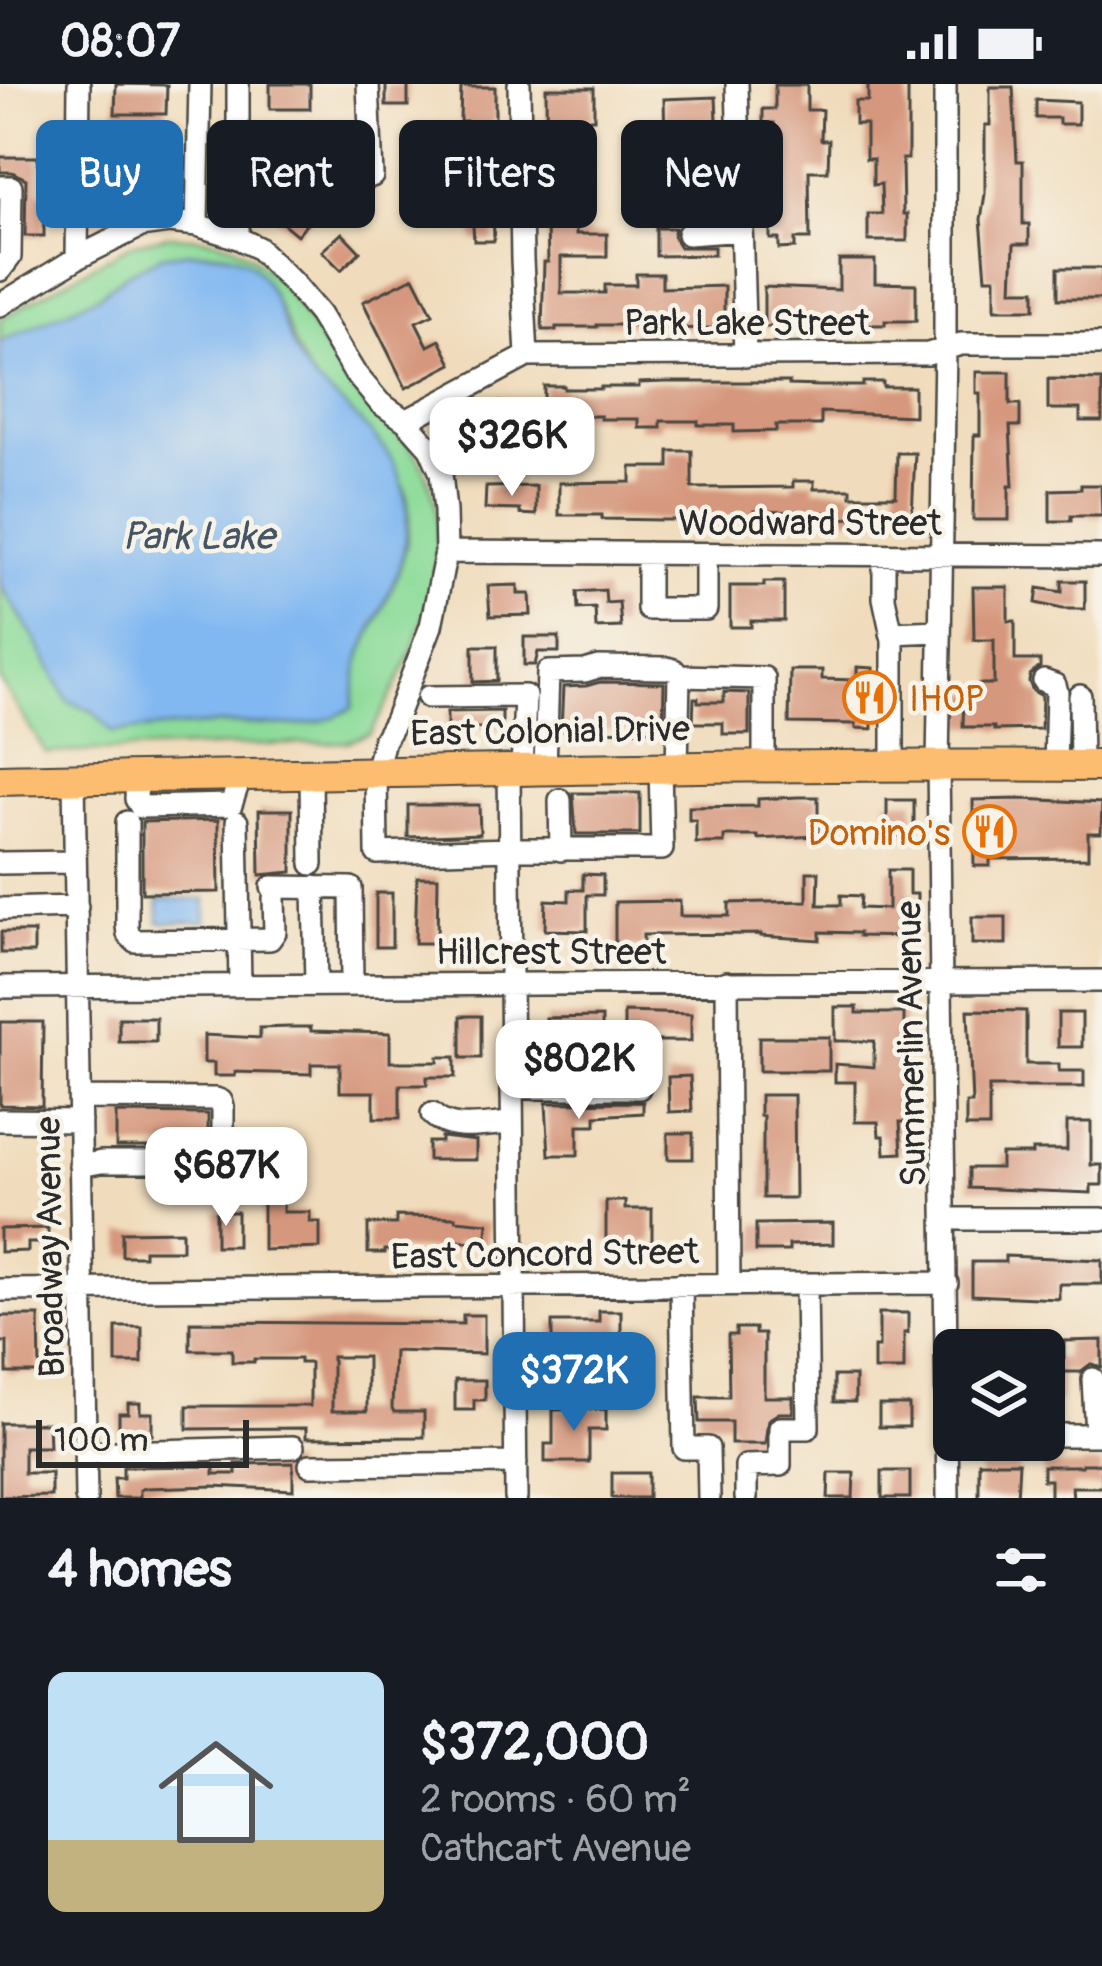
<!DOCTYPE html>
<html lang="en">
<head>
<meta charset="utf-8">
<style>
  body { margin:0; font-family:Pangolin,sans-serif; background:#20242c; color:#f1f3f6; height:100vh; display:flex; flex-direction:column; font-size:45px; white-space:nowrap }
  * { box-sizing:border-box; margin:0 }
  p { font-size:39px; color:#9ea1a6 }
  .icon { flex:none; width:66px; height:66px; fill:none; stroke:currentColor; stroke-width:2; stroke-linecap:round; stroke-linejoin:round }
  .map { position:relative; height:1414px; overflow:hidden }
  .drawer { display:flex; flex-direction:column; background:#171b24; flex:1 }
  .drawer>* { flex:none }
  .guide { position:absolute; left:36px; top:36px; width:1032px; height:108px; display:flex; gap:24px }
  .fabs { position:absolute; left:933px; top:1245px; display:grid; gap:24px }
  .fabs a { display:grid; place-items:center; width:132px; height:132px; border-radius:18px; background:#171b24; box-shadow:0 3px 9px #0004; font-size:60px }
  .scale { position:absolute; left:36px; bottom:30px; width:213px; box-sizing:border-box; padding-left:12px; border:6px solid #2b2b2b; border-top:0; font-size:33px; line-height:42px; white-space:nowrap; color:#2b2b2b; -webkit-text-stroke:9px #f7f3e8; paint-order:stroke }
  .price { position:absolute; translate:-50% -102px; padding:0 27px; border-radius:24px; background:#fff; color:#222; font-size:39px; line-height:78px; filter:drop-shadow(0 3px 6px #0008) }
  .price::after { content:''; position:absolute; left:50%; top:72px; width:36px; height:27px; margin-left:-18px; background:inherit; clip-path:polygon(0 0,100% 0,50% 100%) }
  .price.active { background:#1f6fb2; color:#fff }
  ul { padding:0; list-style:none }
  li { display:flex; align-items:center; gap:36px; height:300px; padding:0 48px }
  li+li { border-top:3px solid #363941 }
  li span { display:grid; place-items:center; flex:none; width:336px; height:240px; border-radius:18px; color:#555 }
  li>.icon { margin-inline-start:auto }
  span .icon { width:144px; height:144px; fill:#fffc; stroke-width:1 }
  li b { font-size:51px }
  h2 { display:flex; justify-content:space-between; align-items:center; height:144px; padding:0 48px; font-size:51px }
  .tag { padding:0 42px; border-radius:18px; background:#171b24; box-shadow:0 3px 9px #0004; font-size:42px; line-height:108px }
  .tag.active { background:#1f6fb2; color:#fff }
  .status { display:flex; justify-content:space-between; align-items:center; height:84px; padding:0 60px; background:#171b24; direction:ltr }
  .status svg { height:33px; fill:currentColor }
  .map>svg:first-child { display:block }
</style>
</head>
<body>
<div class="status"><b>08:07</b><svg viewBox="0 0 49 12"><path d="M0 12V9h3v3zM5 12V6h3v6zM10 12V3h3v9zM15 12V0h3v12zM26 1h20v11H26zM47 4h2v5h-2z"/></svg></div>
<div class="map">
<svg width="1102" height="1414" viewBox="0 0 1102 1414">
  <rect width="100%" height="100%" fill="#f7f3e8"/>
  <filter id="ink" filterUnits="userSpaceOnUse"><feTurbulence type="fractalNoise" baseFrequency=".00833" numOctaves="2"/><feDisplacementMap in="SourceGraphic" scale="24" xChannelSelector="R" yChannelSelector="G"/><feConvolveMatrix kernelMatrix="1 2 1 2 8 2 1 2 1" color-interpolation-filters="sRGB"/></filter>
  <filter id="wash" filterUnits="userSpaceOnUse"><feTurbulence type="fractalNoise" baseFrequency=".004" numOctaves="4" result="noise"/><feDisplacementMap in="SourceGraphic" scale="48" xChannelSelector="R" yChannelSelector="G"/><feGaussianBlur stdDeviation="2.7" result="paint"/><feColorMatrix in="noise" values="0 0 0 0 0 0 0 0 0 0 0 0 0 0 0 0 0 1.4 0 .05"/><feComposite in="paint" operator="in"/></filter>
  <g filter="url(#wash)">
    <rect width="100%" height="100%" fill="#f0dcbc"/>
    <path fill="#8cdb9a" stroke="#5c8362" stroke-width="3" d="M 167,152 C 189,153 219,153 239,164 C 298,200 321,270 366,320 C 385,340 408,355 422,381 C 428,393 434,411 436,424 C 446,502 408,585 370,650 L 347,658 L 46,669 L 0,596 L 0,500 L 34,553 L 68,617 L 93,627 L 112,648 C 156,645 201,639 244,640 C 287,641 314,647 353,623 C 355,605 356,584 363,567 C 383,520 422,460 405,406 C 400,389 351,332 337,315 C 301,297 295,257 279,224 C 272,210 258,188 246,178 C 219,155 159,176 131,189 C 117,195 106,208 93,215 C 63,231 30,243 0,258 L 0,235 L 132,160 Z"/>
    <path fill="#81b8f1" stroke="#56728e" stroke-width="3" d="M 191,168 C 207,169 231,167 245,176 C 276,197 284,250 302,280 C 315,301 325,304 340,318 C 376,354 406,377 407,432 C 408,486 380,522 362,569 C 356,586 355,606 353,623 C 314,647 286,641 244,640 C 200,639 156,645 112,648 L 93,627 L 68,617 L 34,553 L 0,500 L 0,258 L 100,211 L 127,190 L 162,172 Z
      M 158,815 L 206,815 L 206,838 L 159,839 Z"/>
    <g id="blocks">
      <path fill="#d5977d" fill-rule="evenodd" d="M 116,0 L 167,1 L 166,30 L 115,30 Z
        M 270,0 L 310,0 L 310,25 L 270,25 Z
        M 386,0 L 408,0 L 408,22 L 386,22 Z
        M 868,0 L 908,0 L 908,75 L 902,75 L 903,130 L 907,130 L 907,157 L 868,157 L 868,130 L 882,130 L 881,100 L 873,101 L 873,75 L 866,75 L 866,40 L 855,40 L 855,17 L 868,17 Z
        M 775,1 L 807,1 L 807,26 L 822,26 L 821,56 L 829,56 L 828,87 L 809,87 L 810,155 L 795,155 L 795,164 L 779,165 L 779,155 L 770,155 L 770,124 L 780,123 L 780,71 L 774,71 L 774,39 L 763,39 L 763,25 L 775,25 Z
        M 461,3 L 495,3 L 495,38 L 491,38 L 494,157 L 474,157 L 469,82 L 466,82 L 466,37 L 460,37 Z
        M 990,3 L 1013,3 L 1017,77 L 1023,77 L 1023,140 L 1029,140 L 1029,160 L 1014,160 L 1012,206 L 1035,206 L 1035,225 L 995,225 L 995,194 L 986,194 L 981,135 L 985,110 L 985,41 L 990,41 Z
        M 546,4 L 594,4 L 594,35 L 579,35 L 579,73 L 591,73 L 591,97 L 587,97 L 587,119 L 576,119 L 576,150 L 607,150 L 607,173 L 561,173 L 561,209 L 605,209 L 605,201 L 636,201 L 636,190 L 662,190 L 662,204 L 724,202 L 724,244 L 636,245 L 636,241 L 597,241 L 597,243 L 556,243 L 556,246 L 542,246 L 544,178 L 548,178 L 547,139 L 565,139 L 565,97 L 547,97 Z
        M 716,13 L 717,37 L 711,37 L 710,61 L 668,61 L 668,76 L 649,76 L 649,56 L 665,56 L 664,15 Z
        M 1036,16 L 1078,18 L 1078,40 L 1059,40 L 1059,34 L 1036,34 Z
        M 126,66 L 164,66 L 164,100 L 126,100 Z
        M 0,73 L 38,73 L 39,109 L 44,109 L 44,152 L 25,152 L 26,95 L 12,88 L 0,88 Z
        M 658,84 L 706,84 L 706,98 L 688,96 L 678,103 L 658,103 Z
        M 296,105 L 320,124 L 297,151 L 274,132 Z
        M 656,144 L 675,144 L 673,152 L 680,163 L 714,163 L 714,171 L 656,172 Z
        M 342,149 L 360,168 L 341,186 L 322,167 Z
        M 839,176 L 875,176 L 875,199 L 916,200 L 916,237 L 885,237 L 885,241 L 786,240 L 786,243 L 764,243 L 764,203 L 839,206 Z
        M 1058,184 L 1102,184 L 1102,215 L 1058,215 Z
        M 414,193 L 433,230 L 416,238 L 428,262 L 440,256 L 452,280 L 406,304 L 363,218 Z
        M 976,288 L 1010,288 L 1010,320 L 1020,320 L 1020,342 L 1010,342 L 1013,402 L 1009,402 L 1009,436 L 973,436 L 974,351 L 980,351 L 980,309 L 976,309 Z
        M 1048,295 L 1102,296 L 1102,337 L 1080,337 L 1080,325 L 1048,325 Z
        M 665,298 L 789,298 L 789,301 L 821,302 L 863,302 L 863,298 L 883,298 L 883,303 L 914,303 L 914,332 L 821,328 L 821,341 L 776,341 L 776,347 L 734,348 L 734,341 L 698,341 L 698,337 L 661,337 L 661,344 L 639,344 L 639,335 L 601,335 L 601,332 L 564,332 L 564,341 L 544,341 L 544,302 L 564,302 L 564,305 L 601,305 L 601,303 L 639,303 L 639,299 Z
        M 500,318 L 504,327 L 515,321 L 522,336 L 508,342 L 512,351 L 492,360 L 477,328 Z
        M 669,367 L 692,367 L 692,404 L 793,403 L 793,397 L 814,397 L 814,405 L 851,405 L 851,412 L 896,412 L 897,369 L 915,369 L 912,432 L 831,435 L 831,429 L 754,427 L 754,434 L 690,433 L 690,436 L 663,436 L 602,435 L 602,431 L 559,431 L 559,399 L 631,398 L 631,383 L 669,383 Z
        M 1081,401 L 1101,401 L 1102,432 L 1071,432 L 1071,437 L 1050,437 L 1050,406 L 1081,405 Z
        M 536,402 L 536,431 L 520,430 L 520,426 L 485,425 L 486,403 Z
        M 1062,497 L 1085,497 L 1085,525 L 1062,525 L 1036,519 L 1038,504 L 1062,508 Z
        M 764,498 L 784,498 L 784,537 L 751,537 L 751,543 L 730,543 L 730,502 L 764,502 Z
        M 518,501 L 518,510 L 530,510 L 531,531 L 490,532 L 488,502 Z
        M 973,503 L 1008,503 L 1008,537 L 1015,537 L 1015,576 L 1040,576 L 1040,583 L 1030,591 L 1029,598 L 1033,607 L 1042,612 L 1041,645 L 994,646 L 994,643 L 963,643 L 964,609 L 979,609 L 979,600 L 994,600 L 994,556 L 974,556 Z
        M 605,506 L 606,519 L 619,518 L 621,543 L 596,544 L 595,524 L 578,525 L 577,508 Z
        M 524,553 L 559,553 L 559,568 L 538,568 L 535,581 L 524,581 Z
        M 473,562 L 497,562 L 497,597 L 473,598 Z
        M 857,583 L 873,584 L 877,629 L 872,629 L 872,645 L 856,644 L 856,640 L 789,639 L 790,586 L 822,586 L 822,595 L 857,596 Z
        M 600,598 L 664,599 L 663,646 L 561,647 L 563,603 L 586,602 Z
        M 724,608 L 749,609 L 749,650 L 723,650 L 723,639 L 693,639 L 694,614 L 698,614 L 698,618 L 724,618 Z
        M 502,627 L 502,644 L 447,644 L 447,628 Z
        M 573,709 L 640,709 L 640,750 L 576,750 Z
        M 798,713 L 818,713 L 818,752 L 758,755 L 758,752 L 724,752 L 724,759 L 696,759 L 696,736 L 689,736 L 689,723 L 758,722 L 758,715 Z
        M 1021,715 L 1102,719 L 1101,749 L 1088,749 L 1088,774 L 990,775 L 990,782 L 974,782 L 973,716 Z
        M 887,716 L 914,716 L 914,752 L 887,752 Z
        M 408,721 L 479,721 L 480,750 L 408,753 Z
        M 259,726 L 292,726 L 292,788 L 260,791 Z
        M 218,736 L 219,808 L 142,809 L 142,738 Z
        M 888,786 L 909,786 L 909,810 L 917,810 L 917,853 L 859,852 L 859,849 L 820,848 L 820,856 L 761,852 L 761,850 L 643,851 L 643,863 L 615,863 L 615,818 L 680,817 L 680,832 L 729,832 L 729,819 L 807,817 L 807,788 L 819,788 L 818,821 L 841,821 L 841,811 L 861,812 L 860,824 L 888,825 Z
        M 583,790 L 603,791 L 603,811 L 587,811 L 587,847 L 545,846 L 546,816 L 569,817 L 569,806 L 583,806 Z
        M 417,793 L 438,793 L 437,859 L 415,859 Z
        M 376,809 L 392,809 L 392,863 L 376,863 Z
        M 972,833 L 1006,833 L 1006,860 L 972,860 Z
        M 1,848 L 34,848 L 34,869 L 1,869 Z
        M 835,923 L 857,923 L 857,929 L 904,929 L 904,983 L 908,1038 L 900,1038 L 902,1069 L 885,1070 L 884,1052 L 879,1052 L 878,1038 L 855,1038 L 855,998 L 835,998 L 835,980 L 874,983 L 874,957 L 835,957 Z
        M 968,926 L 1026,927 L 1026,980 L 1059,980 L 1059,987 L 1084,987 L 1084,1003 L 989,1003 L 989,1043 L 966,1043 L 966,1019 L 972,1019 Z
        M 624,928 L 691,930 L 691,957 L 624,957 Z
        M 1058,929 L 1082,929 L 1082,963 L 1058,963 Z
        M 461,932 L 481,932 L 481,974 L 461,974 Z
        M 602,933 L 602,956 L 567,956 L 567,970 L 546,970 L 546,934 Z
        M 119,934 L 156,934 L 156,958 L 119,958 Z
        M 0,938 L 43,938 L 42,1022 L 0,1021 Z
        M 290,943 L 311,943 L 311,947 L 390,949 L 390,978 L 438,978 L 438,973 L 455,973 L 455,993 L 427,993 L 427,1001 L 400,1001 L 400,1034 L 374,1034 L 374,1008 L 340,1008 L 340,980 L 311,980 L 311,990 L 235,988 L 235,992 L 214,992 L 214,979 L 204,979 L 204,951 L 260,954 L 260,944 Z
        M 759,953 L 829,953 L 829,987 L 759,987 Z
        M 690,992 L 692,1027 L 669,1028 L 668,993 Z
        M 760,1011 L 794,1011 L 795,1114 L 763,1114 L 763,1032 L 760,1032 Z
        M 643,1018 L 643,1029 L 596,1032 L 596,1041 L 578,1041 L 578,1071 L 549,1071 L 546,1019 Z
        M 116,1029 L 208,1030 L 208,1063 L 116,1063 Z
        M 1067,1038 L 1091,1038 L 1091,1081 L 1102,1081 L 1102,1101 L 1091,1101 L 1091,1109 L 969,1104 L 969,1084 L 1001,1084 L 1001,1070 L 1032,1070 L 1032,1066 L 1067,1066 Z
        M 668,1049 L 693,1049 L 693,1075 L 668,1075 Z
        M 441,1053 L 476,1057 L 476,1076 L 428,1076 L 428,1058 L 441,1058 Z
        M 263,1107 L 283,1107 L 283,1128 L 310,1128 L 310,1138 L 320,1138 L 320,1164 L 263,1166 Z
        M 606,1117 L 625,1117 L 625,1125 L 652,1125 L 652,1158 L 606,1158 Z
        M 216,1128 L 237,1128 L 237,1162 L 216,1162 Z
        M 396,1132 L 456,1133 L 456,1136 L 488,1139 L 486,1160 L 456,1157 L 456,1166 L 385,1166 L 385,1169 L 368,1169 L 368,1140 L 396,1140 Z
        M 833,1139 L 833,1160 L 789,1161 L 789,1167 L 756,1167 L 756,1140 Z
        M 48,1144 L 48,1159 L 28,1159 L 28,1167 L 0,1168 L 0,1145 Z
        M 182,1147 L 182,1166 L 144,1166 L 144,1172 L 122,1172 L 122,1148 Z
        M 1005,1172 L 1102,1176 L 1102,1200 L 1059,1200 L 1059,1215 L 972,1211 L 972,1178 L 1005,1178 Z
        M 599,1227 L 621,1227 L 621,1253 L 615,1253 L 616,1265 L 596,1266 L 596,1269 L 552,1269 L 552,1238 L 599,1238 Z
        M 879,1229 L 908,1229 L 908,1249 L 904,1249 L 904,1286 L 874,1286 L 874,1263 L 879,1263 Z
        M 463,1231 L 484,1231 L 484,1270 L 394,1267 L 392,1324 L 394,1328 L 424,1328 L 424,1353 L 306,1354 L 306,1344 L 187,1345 L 187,1322 L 310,1322 L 310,1279 L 300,1279 L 300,1275 L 254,1275 L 254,1278 L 232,1278 L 232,1266 L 190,1266 L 190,1238 L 463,1240 ZM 332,1273 L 367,1273 L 367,1327 L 332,1327 Z
        M 0,1232 L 39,1232 L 40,1289 L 7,1289 L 7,1258 L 0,1258 Z
        M 116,1243 L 142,1243 L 142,1279 L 116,1279 Z
        M 736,1244 L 755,1244 L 755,1250 L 764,1250 L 764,1313 L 793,1313 L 793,1329 L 779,1329 L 768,1336 L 765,1360 L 731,1360 L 731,1338 L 699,1338 L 698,1313 L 729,1313 L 728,1251 L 736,1251 Z
        M 975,1252 L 1010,1252 L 1010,1266 L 975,1266 Z
        M 1102,1256 L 1102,1283 L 1091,1280 L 1080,1288 L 1060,1288 L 1060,1319 L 1044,1319 L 1044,1274 L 1064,1274 L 1064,1257 Z
        M 834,1292 L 855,1292 L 855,1318 L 834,1318 Z
        M 455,1296 L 485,1296 L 485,1316 L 474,1316 L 474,1326 L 455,1326 Z
        M 128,1319 L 140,1319 L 140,1329 L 152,1329 L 152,1351 L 119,1351 L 119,1329 L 128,1329 Z
        M 879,1321 L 909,1321 L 909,1343 L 879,1343 Z
        M 606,1325 L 606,1346 L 589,1346 L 589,1378 L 545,1378 L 545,1360 L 553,1360 L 553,1326 Z
        M 0,1339 L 48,1339 L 49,1363 L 24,1363 L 24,1389 L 51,1389 L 51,1412 L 0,1413 Z
        M 979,1378 L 1019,1378 L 1017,1414 L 979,1414 Z
        M 293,1379 L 293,1406 L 214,1402 L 145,1404 L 140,1406 L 140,1414 L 115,1414 L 114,1394 L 123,1394 L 123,1383 L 214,1382 L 214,1390 L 236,1390 L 236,1380 Z
        M 1082,1380 L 1102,1380 L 1102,1403 L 1072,1403 L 1073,1414 L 1050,1414 L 1050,1396 L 1043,1396 L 1043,1382 L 1082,1382 Z
        M 882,1387 L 910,1387 L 910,1414 L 882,1414 Z
        M 612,1389 L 648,1389 L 648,1414 L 612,1414 Z
        M 829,1389 L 854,1389 L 853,1414 L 828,1414 Z"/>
    </g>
  </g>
  <g filter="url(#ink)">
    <use href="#blocks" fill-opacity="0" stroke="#494641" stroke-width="3"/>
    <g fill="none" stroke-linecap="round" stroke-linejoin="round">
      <defs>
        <path id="minor" d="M 238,0 L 238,154
          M 368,0 L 372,92
          M 519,0 L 522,176 L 527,272
          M 737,0 L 745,272
          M 945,0 L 945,265 L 938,681 L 948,1414
          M 0,103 L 11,103 L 10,173 L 0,186
          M 691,110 L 724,117 L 741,116
          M 197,141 L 200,0
          M 688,150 L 742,146
          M 77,174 L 79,0
          M 0,221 L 77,174 L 141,142 L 169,138 L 197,141 L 238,154 L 258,164 L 292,198 L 319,230 L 354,288 L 380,319 L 406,337 L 430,364 L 441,389 L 445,427 L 446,468 L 431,542 L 395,637 L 384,656 L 376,687 L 377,769 L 510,765 L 662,765 L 660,683
          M 406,337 L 527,272 L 928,270 L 961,260 L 1102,260
          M 446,468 L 1102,472
          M 648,469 L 648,525 L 706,525 L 706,470
          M 884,471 L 884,514 L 893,556 L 893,681
          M 891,549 L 939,547
          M 1044,597 L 1055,601 L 1057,608 L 1055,682
          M 1080,612 L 1081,682
          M 428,613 L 525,612 L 522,685
          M 677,683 L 679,592
          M 509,685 L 516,1414
          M 545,685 L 548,588 L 585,587 L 598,583 L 667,584 L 674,586 L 679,592 L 764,594 L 764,683
          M 311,689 L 312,780
          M 137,693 L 136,715 L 141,723 L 231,721 L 241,691
          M 74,695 L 86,1414
          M 560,716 L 561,766
          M 127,738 L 127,842 L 128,850 L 135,857 L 270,855 L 275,848 L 274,814
          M 237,738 L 240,901
          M 0,779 L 75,778
          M 272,803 L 351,804 L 352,901
          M 314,803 L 316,901
          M 0,825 L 77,823
          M 727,898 L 729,1200
          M 0,903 L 1102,897
          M 511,1004 L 639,1004
          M 80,1014 L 216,1015 L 221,1017 L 223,1022 L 223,1072 L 216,1078 L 101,1078 L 80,1082
          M 432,1030 C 451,1050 486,1040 512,1039
          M 0,1036 L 80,1037
          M 946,1135 L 1102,1135
          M 681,1200 L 684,1364 L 708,1364 L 709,1414
          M 0,1206 L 947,1199
          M 1093,1295 L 1096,1351
          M 1044,1351 L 1102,1351
          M 85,1369 L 293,1363
          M 310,1381 L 516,1379
          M 746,1414 L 746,1382 L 780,1381 L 780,1344 L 808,1344 L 806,1200"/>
        <path id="highway" d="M 0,696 C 367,689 735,679 1102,682"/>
      </defs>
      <use href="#minor" stroke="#494641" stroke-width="26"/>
      <use href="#highway" stroke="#494641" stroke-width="34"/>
      <use href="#minor" stroke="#fff" stroke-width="21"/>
      <use href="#highway" stroke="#fcbd6f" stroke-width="30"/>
    </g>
  </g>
  <defs>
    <symbol id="restaurant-ring" viewBox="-11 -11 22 22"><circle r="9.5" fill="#f7f3e8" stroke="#e8710a" stroke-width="1.5"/><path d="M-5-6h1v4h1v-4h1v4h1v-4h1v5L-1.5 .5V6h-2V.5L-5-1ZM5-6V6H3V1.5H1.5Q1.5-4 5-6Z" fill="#e8710a"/></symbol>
  </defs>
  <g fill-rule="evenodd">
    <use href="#restaurant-ring" x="840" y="584" width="59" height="59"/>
    <use href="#restaurant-ring" x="960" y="718" width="59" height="59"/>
  </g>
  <g text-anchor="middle" stroke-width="9" stroke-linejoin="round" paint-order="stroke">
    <g font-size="36" fill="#2b2b2b" stroke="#f7f3e8">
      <text x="747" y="251">Park Lake Street</text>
      <text x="810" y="451">Woodward Street</text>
      <text transform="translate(550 646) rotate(-1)" y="13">East Colonial Drive</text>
      <text x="551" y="880">Hillcrest Street</text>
      <text transform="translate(910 960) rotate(-91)" y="13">Summerlin Avenue</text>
      <text transform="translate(49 1163) rotate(-91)" y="13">Broadway Avenue</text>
      <text transform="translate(545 1169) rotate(-1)" y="13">East Concord Street</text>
    </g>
    <g font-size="36" fill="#c56008" stroke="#f7f3e8" text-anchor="start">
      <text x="909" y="627">IHOP</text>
      <text x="950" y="761" text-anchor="end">Domino's</text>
    </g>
    <g font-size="39" font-style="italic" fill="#455566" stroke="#f7f3e8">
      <text x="198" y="465">Park Lake</text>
    </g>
  </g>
</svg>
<div class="fabs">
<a><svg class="icon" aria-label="layers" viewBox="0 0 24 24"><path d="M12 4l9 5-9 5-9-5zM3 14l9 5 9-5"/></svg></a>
</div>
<div class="scale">100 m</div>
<b class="price" style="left:512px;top:415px">$326K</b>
<b class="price" style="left:579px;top:1038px">$802K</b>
<b class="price" style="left:226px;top:1145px">$687K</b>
<b class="price active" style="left:574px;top:1350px">$372K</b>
<div class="guide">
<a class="tag active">Buy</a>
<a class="tag">Rent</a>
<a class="tag">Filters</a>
<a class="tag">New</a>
</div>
</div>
<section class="drawer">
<h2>4 homes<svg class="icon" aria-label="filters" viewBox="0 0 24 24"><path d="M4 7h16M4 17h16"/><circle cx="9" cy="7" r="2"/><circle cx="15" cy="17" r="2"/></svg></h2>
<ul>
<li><span style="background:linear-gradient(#bfe0f5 70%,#c2b280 0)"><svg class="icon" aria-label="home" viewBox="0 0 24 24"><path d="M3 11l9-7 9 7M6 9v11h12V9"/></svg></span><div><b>$372,000</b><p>2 rooms · 60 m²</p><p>Cathcart Avenue</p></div></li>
</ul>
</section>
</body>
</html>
